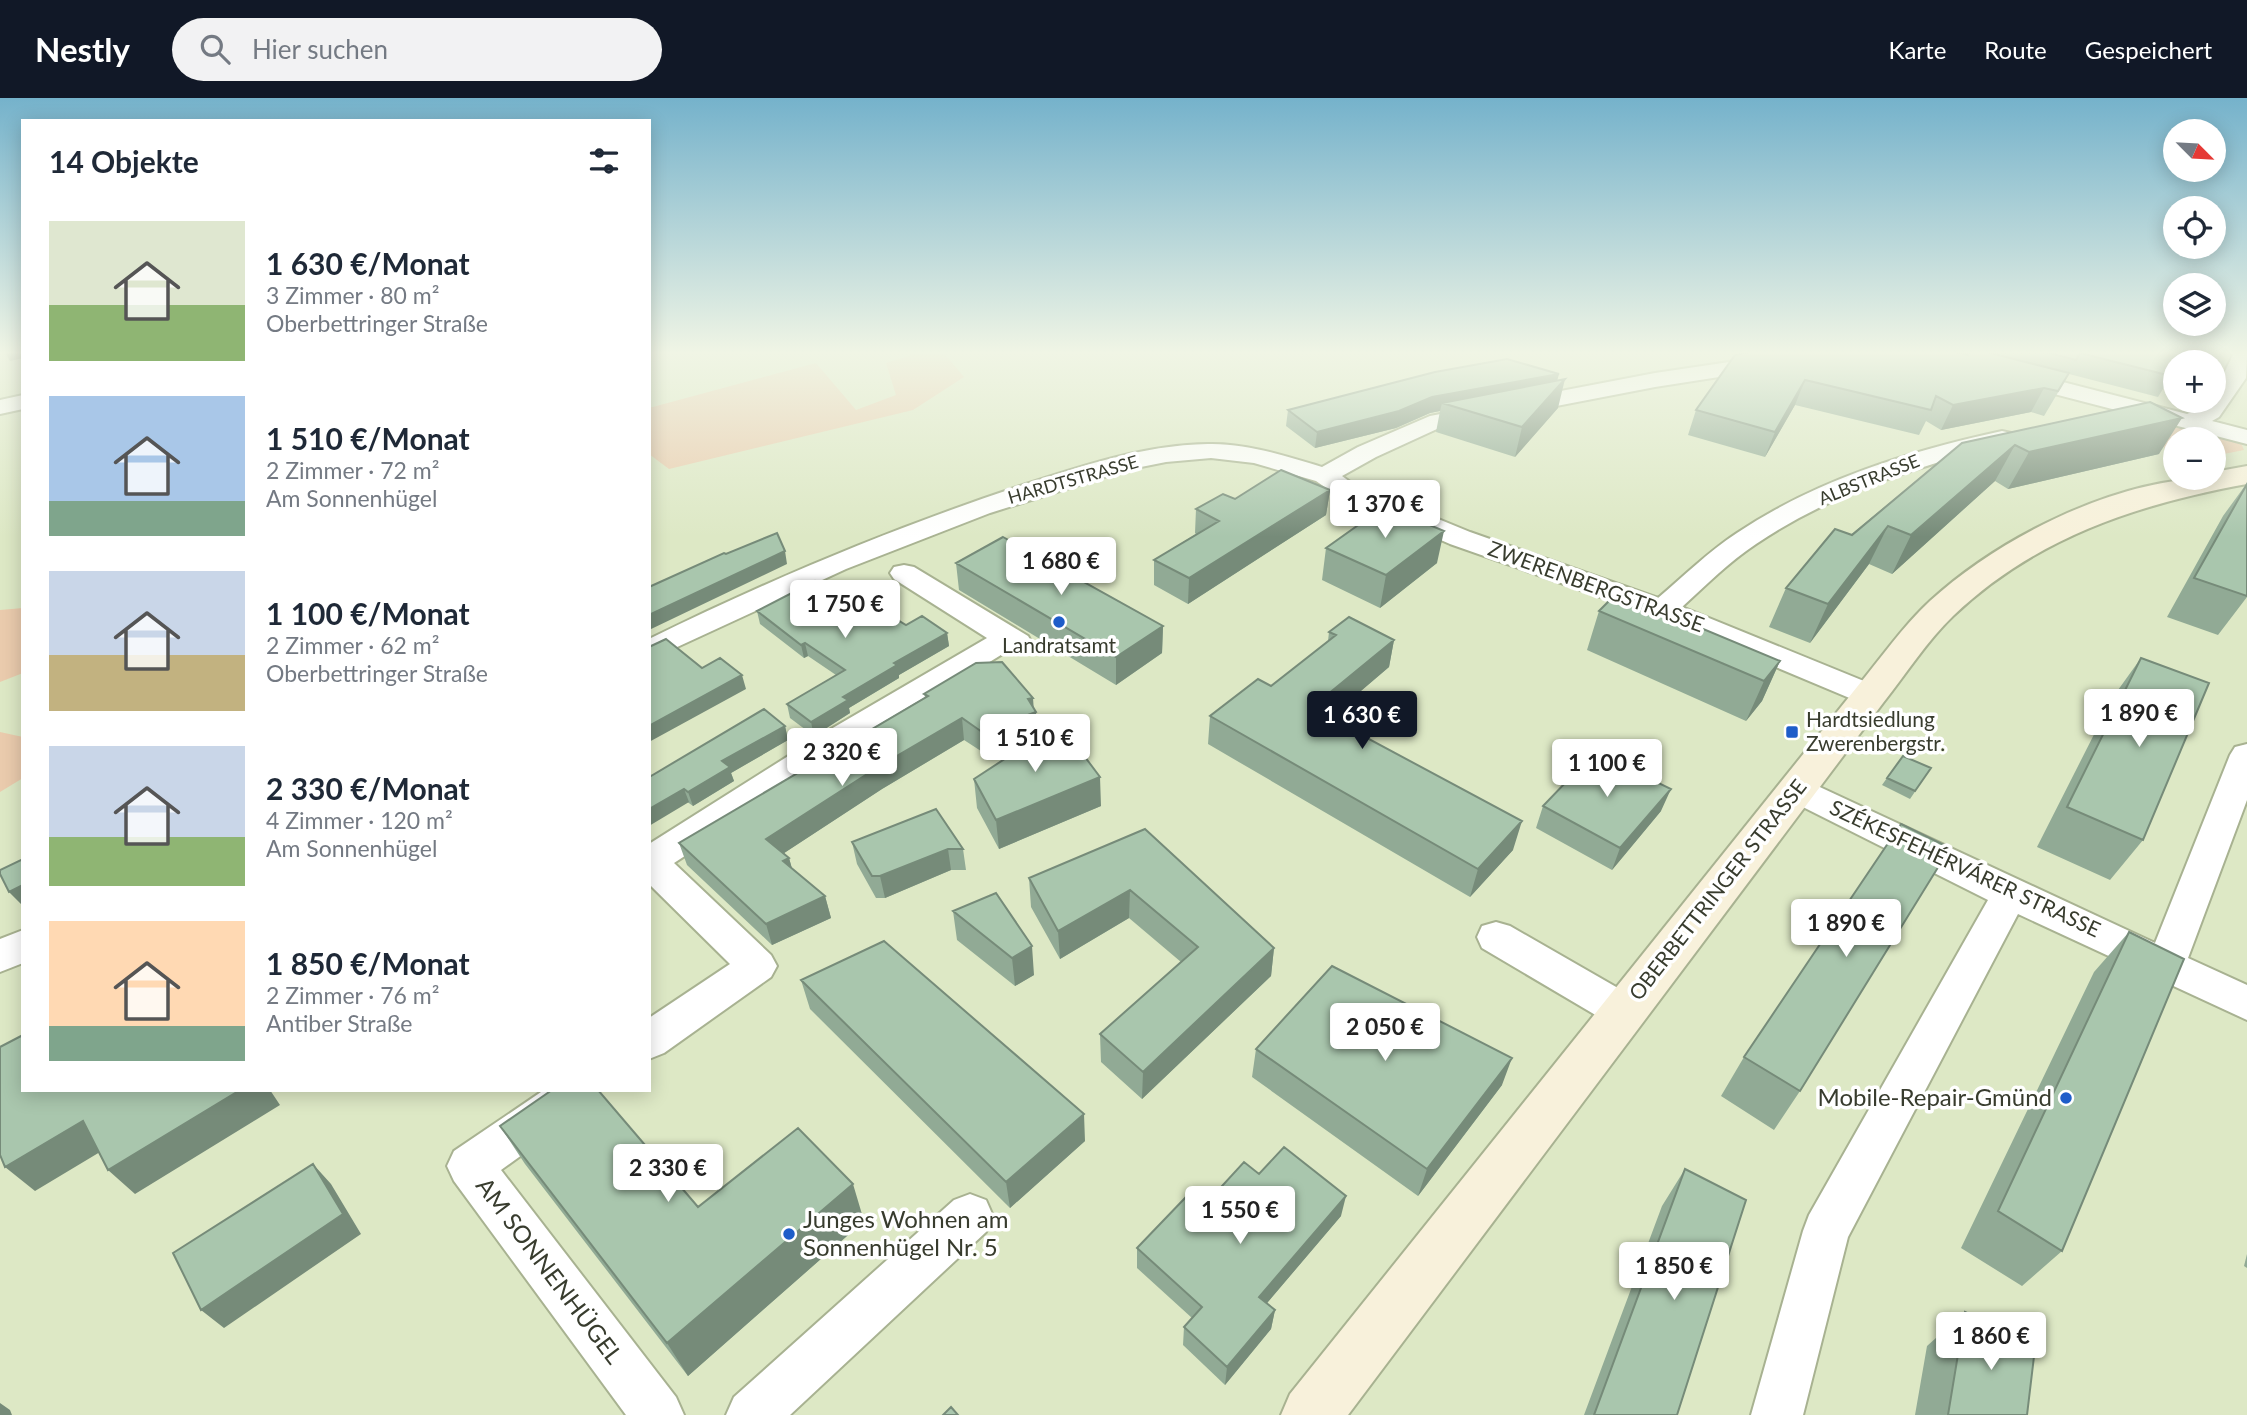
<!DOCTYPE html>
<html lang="de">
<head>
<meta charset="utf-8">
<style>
  body { margin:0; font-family:Lato,sans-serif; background:#f2f2f3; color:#1f2937; height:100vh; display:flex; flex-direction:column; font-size:26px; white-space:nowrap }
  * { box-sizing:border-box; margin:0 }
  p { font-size:23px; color:#747a83 }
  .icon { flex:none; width:38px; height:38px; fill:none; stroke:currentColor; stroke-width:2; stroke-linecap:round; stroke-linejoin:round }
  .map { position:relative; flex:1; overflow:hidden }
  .sheet { position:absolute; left:21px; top:21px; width:630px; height:973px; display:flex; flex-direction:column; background:#fff; border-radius:0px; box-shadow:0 4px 18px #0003 }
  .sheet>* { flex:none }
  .needle { width:46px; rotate:114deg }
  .buttons { position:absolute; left:2163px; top:21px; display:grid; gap:14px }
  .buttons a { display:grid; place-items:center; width:63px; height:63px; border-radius:50%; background:#fff; box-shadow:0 4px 18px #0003; font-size:35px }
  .price { position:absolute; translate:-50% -60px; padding:0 16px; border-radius:7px; background:#fff; color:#222; font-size:23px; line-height:46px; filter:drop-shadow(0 2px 4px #0008) }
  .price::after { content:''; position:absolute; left:50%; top:42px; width:21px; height:16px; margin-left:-10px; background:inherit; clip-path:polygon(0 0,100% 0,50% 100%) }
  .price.current { background:#111827; color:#fff }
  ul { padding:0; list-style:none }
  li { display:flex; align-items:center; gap:21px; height:175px; padding:0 28px }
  li span { display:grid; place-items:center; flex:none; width:196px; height:140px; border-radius:0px; color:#555 }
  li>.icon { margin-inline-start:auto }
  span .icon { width:84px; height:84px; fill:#fffc; stroke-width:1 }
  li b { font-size:30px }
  h2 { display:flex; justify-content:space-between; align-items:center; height:84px; padding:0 28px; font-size:30px }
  header { display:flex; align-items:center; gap:42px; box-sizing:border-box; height:98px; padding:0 35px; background:#111827; color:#fff }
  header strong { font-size:33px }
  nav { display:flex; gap:38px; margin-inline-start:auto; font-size:24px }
  .search { width:490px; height:63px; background:#f2f2f3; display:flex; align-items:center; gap:18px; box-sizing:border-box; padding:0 24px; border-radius:38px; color:#747a83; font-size:26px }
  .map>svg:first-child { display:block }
</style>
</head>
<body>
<header>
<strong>Nestly</strong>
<div class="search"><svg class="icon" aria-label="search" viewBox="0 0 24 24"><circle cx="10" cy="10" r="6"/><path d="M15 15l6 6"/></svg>Hier suchen</div>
<nav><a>Karte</a><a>Route</a><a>Gespeichert</a></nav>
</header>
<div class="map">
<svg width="2247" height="1317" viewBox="0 0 2247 1317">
  <rect width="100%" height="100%" fill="#dde8c5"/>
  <path fill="#eacbad" d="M 921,254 L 943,254 L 964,279 L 913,312 L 669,371 L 649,356 L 649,310 L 816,265 L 856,312 L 896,297 L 886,265 Z
    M 2173,322 L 2240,343 L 2244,352 L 2214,358 L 2214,341 L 2175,341 L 2175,355 L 2128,330 Z
    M 23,510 L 23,575 L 0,584 L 0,512 Z
    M 0,634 L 23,639 L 23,680 L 0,694 Z"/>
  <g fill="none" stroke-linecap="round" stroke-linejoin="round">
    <defs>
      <path id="street" d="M 1796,254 L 1851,254 L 1848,259 L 1840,260 L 1655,289 L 1437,331 L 1376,359 L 1342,378 L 1353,386 L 1470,434 L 1658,500 C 1684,478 1708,454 1737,435 C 1816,382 1910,353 2002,333 L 2011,335 L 2014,340 L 2011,345 C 1921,367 1833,394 1756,446 C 1729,464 1706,487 1682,509 L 1881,590 L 1886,597 L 1881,604 L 1870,607 L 1859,604 L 1652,517 L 1450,446 L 1335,396 L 1316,383 L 1254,365 L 1211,360 L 1166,364 L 1126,372 L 990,415 L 846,471 L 649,562 L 649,541 C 769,482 891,431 1017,389 C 1079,369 1142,347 1208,346 C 1247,345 1285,358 1322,369 L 1358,349 L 1430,318 L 1655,275 Z
        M 2234,254 L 2247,254 L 2246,280 L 2219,319 L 2212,323 L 2247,332 L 2247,346 L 2008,284 L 2005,279 L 2008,274 L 2016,272 L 2187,316 L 2203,309 L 2207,303 L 2214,303 C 2214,290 2229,268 2234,254 Z
        M 23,297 L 23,311 L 0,316 L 0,302 Z
        M 904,467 L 914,469 L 1028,538 L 1032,545 L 1028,552 L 1017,554 L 1009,552 L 855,647 L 674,765 L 771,857 L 777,868 L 771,879 L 664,955 L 649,961 L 649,920 L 730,866 L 649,786 L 649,746 L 831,631 L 987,540 L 894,481 L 890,475 L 894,469 Z
        M 2247,646 L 2247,702 L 2188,860 L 2247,887 L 2247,922 L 2018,816 L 1848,1139 L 1803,1317 L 1751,1317 L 1803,1133 L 1809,1117 L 1988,802 L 1785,700 L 1780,692 L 1785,684 L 1797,680 L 1809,684 L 2155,845 L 2230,657 L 2235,649 Z
        M 1496,824 L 1510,828 L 1637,901 L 1643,913 L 1637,925 L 1623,930 L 1609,925 L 1482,850 L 1477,839 L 1482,828 Z
        M 23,832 L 23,865 L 0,874 L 0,841 Z
        M 544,992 L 600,992 L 594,1005 L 501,1072 L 676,1299 L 684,1317 L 626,1317 L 454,1083 L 447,1068 L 454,1053 Z
        M 970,1096 L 986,1102 L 993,1118 L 986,1134 L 790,1317 L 726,1317 L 734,1299 L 954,1102 Z"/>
      <path id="secondary" d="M 2247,368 L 2247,386 C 2138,406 2036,439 1953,518 C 1927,543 1906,576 1883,605 L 1348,1317 L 1281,1317 L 1290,1296 L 1857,589 C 1881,560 1903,528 1930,503 C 2000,439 2117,380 2214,380 L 2214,374 Z"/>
    </defs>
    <use href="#street" stroke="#a8b291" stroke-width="4"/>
    <use href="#secondary" stroke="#a8b291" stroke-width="4"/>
    <use href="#street" fill="#fff" fill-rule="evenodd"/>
    <use href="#secondary" fill="#f8f1db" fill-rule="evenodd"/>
  </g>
  <path fill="#91aa95" d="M 1965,254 L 2205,254 L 2175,264 L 2175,288 L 2166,286 L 2158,299 L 2069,276 L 2044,318 L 2031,314 L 1941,332 L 1926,323 L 1919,337 L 1795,307 L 1765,359 L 1688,337 L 1696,312 L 1735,257 L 1965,256 Z
    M 1557,283 L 1558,310 L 1515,359 L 1436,334 L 1440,313 L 1430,315 L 1396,330 L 1315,350 L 1286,328 L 1288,312 Z
    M 2150,304 L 2159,356 L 2008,391 L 1995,383 L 1892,476 L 1869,466 L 1810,545 L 1769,529 L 1786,490 L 1962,345 Z
    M 2247,385 L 2247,499 L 2218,537 L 2167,519 L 2223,418 Z
    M 1330,392 L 1326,417 L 1188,506 L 1154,487 L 1154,462 L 1196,436 L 1195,435 L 1196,411 L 1235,401 Z
    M 1326,450 L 1437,465 L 1380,510 L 1322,482 Z
    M 956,465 L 1163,528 L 1162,555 L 1116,587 L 959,492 Z
    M 836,498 L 906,527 L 947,535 L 949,548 L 899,577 L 899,580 L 849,610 L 850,615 L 814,638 L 790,620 L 787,606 L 836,577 L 808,558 L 804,560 L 760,526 L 757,513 Z
    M 1599,513 L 1780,563 L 1762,603 L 1746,623 L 1587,552 Z
    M 1329,534 L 1394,542 L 1389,569 L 1329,620 L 1513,752 L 1470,799 L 1208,646 L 1210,618 L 1271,588 L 1328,543 Z
    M 2141,560 L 2143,742 L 2110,782 L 2037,749 L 2113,599 Z
    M 924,596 L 1034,609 L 1038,635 L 984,655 L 964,642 L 882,691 L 784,755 L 789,760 L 792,771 L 825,798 L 831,820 L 772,847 L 687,767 L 679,745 L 925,599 Z
    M 785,628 L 788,642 L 731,675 L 734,683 L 693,708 L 651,678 Z
    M 1057,638 L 1101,708 L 999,751 L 977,710 L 974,681 Z
    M 1931,670 L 1910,701 L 1882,687 L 1887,680 Z
    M 1543,708 L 1661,713 L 1612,772 L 1536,730 Z
    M 1145,731 L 1274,850 L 1271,878 L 1142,1001 L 1101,964 L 1100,936 L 1181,864 L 1129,820 L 1060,861 L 1031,809 L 1029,780 Z
    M 852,744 L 963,751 L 966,772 L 951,772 L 885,800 L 876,800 L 857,766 Z
    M 953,813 L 1034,877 L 1015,888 L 957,842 Z
    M 2129,834 L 2062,1153 L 2022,1188 L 1961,1150 L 2094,874 Z
    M 801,882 L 1085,1043 L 1010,1110 L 810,911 Z
    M 1256,951 L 1502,987 L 1418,1098 L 1252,979 Z
    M 1744,959 L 1800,993 L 1774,1032 L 1721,998 Z
    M 500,1028 L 698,1109 L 864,1123 L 688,1278 L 525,1066 Z
    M 1685,1071 L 1677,1317 L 1584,1317 L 1662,1108 Z
    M 1259,1076 L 1341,1118 L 1267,1205 L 1275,1212 L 1271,1231 L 1225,1287 L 1183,1247 L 1184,1229 L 1192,1220 L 1137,1170 L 1137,1150 Z
    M 2247,1156 L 2247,1170 L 2244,1168 Z
    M 1965,1214 L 2027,1317 L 1915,1317 L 1927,1248 Z"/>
  <path fill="#768b79" d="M 5,254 L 23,254 L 23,260 L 10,263 Z
    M 1559,276 L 1555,291 L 1442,305 L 1440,313 L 1430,315 L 1396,330 L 1315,350 L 1317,334 L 1432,299 Z
    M 1565,281 L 1558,310 L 1515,359 L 1522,329 Z
    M 1805,282 L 1795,307 L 1765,359 L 1775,334 Z
    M 2044,290 L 2031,314 L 1941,332 L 1953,307 Z
    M 2182,320 L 2159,356 L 2008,391 L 2029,354 Z
    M 2015,347 L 1995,383 L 1892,476 L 1911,437 Z
    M 1330,392 L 1326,417 L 1188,506 L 1189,480 Z
    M 1888,428 L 1869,466 L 1810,545 L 1828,506 Z
    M 1444,433 L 1437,465 L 1380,510 L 1386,477 Z
    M 785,453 L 787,466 L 649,532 L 649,517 Z
    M 1163,528 L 1162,555 L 1116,587 L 1116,559 Z
    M 947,535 L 949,548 L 899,577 L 899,580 L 849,610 L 850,615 L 814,638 L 811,624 L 843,599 L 894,565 Z
    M 1394,542 L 1389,569 L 1307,639 L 1311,610 Z
    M 805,545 L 808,558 L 804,560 L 801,547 Z
    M 1780,563 L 1762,603 L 1746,623 L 1764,583 Z
    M 742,577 L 746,591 L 649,644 L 649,628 Z
    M 1033,600 L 1034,614 L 1036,614 L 1038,635 L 984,655 L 982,634 L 1028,601 Z
    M 962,620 L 964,642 L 882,691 L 772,763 L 766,741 L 878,669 Z
    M 785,628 L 788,642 L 731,675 L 734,683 L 693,708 L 688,694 L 722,663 Z
    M 1100,679 L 1101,708 L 999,751 L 996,722 Z
    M 684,691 L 689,704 L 649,728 L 649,711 Z
    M 1671,691 L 1661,713 L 1612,772 L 1620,750 Z
    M 1522,723 L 1513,752 L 1470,799 L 1478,771 Z
    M 948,751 L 951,772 L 885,800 L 880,778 Z
    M 789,760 L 795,781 L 783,763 Z
    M 23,787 L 23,806 L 22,807 L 9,794 Z
    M 1130,792 L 1129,820 L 1060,861 L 1058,833 Z
    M 825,798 L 831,820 L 772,847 L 766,826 Z
    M 1032,848 L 1034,877 L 1015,888 L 1012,860 Z
    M 1274,850 L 1271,878 L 1142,1001 L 1143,974 Z
    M 1512,960 L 1502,987 L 1418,1098 L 1427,1071 Z
    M 240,992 L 270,992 L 280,1007 L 135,1096 L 108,1072 Z
    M 1084,1016 L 1085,1043 L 1010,1110 L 1006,1084 Z
    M 83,1023 L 110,1048 L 35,1093 L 5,1069 Z
    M 313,1066 L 331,1086 L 361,1136 L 224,1230 L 201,1212 Z
    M 853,1086 L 864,1123 L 688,1278 L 667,1245 Z
    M 1346,1098 L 1341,1118 L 1256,1218 L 1259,1199 Z
    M 1275,1212 L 1271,1231 L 1225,1287 L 1227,1269 Z
    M 0,1305 L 10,1312 L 12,1317 L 0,1317 Z"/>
  <path fill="#a9c6ad" stroke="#768b79" stroke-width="2" d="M 1750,254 L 1956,254 L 1968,257 L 1969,254 L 1986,254 L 2069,275 L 2058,293 L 2044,290 L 1953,307 L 1936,298 L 1931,312 L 1805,282 L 1775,334 L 1696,312 L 1735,257 Z
    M 2046,254 L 2205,254 L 2200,264 L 2175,264 L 2175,270 L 2171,278 L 2080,255 L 2076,262 Z
    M 1507,261 L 1559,276 L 1432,299 L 1399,313 L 1317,334 L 1288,312 L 1435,274 Z
    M 1565,281 L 1522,329 L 1442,305 Z
    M 2150,304 L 2182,320 L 2029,354 L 2015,347 L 1911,437 L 1888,428 L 1828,506 L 1786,490 L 1835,431 L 1852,437 L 1962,345 Z
    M 1281,372 L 1330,392 L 1189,480 L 1154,462 L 1219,423 L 1196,411 L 1223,396 L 1235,401 Z
    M 2247,386 L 2247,498 L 2194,480 Z
    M 1385,408 L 1444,433 L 1386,477 L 1326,450 Z
    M 777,435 L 785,453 L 649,517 L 649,489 L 724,455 L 726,456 Z
    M 1003,439 L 1163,528 L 1116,559 L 956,465 Z
    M 815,483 L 836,498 L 847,491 L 906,527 L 922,518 L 947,535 L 894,565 L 897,567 L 843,599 L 848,602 L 811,624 L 787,606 L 845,572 L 805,545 L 801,547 L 757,513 Z
    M 1617,495 L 1780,563 L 1764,583 L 1599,513 Z
    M 1349,519 L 1394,542 L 1311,610 L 1522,723 L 1478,771 L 1210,618 L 1258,581 L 1271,588 L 1336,537 L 1329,534 Z
    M 666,541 L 702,570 L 720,560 L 742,577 L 649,628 L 649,549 Z
    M 2141,560 L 2209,585 L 2143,742 L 2067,709 Z
    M 1002,564 L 1033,600 L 1028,601 L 1036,614 L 982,634 L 962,620 L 878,669 L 766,741 L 789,760 L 783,763 L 825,798 L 766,826 L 679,745 L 928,598 L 924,596 L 976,565 Z
    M 764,611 L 785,628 L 722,663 L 730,669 L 688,694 L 684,691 L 649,711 L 649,676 L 651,678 Z
    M 1052,630 L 1057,638 L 1067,635 L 1100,679 L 996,722 L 974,681 Z
    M 1595,654 L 1671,691 L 1620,750 L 1543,708 Z
    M 1903,658 L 1931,670 L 1915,693 L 1887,680 Z
    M 936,711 L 963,751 L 948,751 L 880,778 L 872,778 L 852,744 Z
    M 1901,726 L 1950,750 L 1800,993 L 1744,959 Z
    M 1145,731 L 1274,850 L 1143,974 L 1100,936 L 1198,849 L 1130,792 L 1058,833 L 1029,780 Z
    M 23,761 L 23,787 L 9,794 L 0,776 L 0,772 Z
    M 996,795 L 1032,848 L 1012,860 L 953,813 Z
    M 2129,834 L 2184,861 L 2062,1153 L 1998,1113 Z
    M 884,843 L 1084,1016 L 1006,1084 L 801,882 Z
    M 1332,868 L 1512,960 L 1427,1071 L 1256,951 Z
    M 23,937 L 23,992 L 240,992 L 108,1072 L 83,1023 L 5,1069 L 0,1057 L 0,949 Z
    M 552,992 L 598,992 L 698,1109 L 798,1030 L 853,1086 L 667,1245 L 500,1028 Z
    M 1284,1049 L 1346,1098 L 1259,1199 L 1275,1212 L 1227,1269 L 1184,1229 L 1202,1209 L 1137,1150 L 1186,1099 L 1200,1112 L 1244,1064 L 1259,1076 Z
    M 313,1066 L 343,1116 L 201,1212 L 173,1155 Z
    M 1685,1071 L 1746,1102 L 1677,1317 L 1594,1317 Z
    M 1965,1214 L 2035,1250 L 2027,1317 L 1948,1317 Z
    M 951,1309 L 958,1317 L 943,1317 Z"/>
  <linearGradient id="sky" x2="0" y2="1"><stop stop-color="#75b2cb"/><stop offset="0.58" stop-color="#f0f5e5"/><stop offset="1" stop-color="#f0f5e5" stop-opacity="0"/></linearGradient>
  <rect width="2247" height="439" fill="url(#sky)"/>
  <g fill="#1e5dc9" stroke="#fff" stroke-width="2.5">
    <circle cx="1059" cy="524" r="7"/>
    <rect x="1785" y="627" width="14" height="14" rx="3.5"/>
    <circle cx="2066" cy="1000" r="7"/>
    <circle cx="789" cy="1136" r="7"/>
  </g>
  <g text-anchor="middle" stroke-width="7" stroke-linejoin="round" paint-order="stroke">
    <g font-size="18" fill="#383c2e" stroke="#fff">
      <text transform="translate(1073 382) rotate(-16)" y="6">HARDTSTRASSE</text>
      <text transform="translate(1869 382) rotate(-22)" y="6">ALBSTRASSE</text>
    </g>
    <g font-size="21" fill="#383c2e" stroke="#fff">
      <text transform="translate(1596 489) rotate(20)" y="7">ZWERENBERGSTRASSE</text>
      <text transform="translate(1965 771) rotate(25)" y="7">SZÉKESFEHÉRVÁRER STRASSE</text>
      <text transform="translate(1718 792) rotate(-52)" y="7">OBERBETTRINGER STRASSE</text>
    </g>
    <g font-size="21" fill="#383c2e" stroke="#fff">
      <text x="1059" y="555">Landratsamt</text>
      <text x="1806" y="629" text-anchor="start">Hardtsiedlung<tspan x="1806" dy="24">Zwerenbergstr.</tspan></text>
    </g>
    <g font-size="24" fill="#383c2e" stroke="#fff" text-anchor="end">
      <text x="2052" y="1008">Mobile-Repair-Gmünd</text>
      <text x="803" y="1130" text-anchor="start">Junges Wohnen am<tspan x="803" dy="28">Sonnenhügel Nr. 5</tspan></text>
    </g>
    <g font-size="24" fill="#383c2e" stroke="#fff">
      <text transform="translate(549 1173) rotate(53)" y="8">AM SONNENHÜGEL</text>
    </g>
  </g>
</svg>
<div class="buttons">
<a><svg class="needle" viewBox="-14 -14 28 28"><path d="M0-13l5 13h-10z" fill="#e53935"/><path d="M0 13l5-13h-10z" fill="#747a83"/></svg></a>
<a><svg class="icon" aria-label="locate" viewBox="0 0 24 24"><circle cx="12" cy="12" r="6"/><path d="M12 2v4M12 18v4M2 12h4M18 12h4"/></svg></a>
<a><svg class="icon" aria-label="layers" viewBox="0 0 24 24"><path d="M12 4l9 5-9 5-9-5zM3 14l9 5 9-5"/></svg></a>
<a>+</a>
<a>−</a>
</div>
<b class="price" style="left:1385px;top:442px">1 370 €</b>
<b class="price" style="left:1061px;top:499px">1 680 €</b>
<b class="price" style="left:845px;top:542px">1 750 €</b>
<b class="price" style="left:2139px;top:651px">1 890 €</b>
<b class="price current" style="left:1362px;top:653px">1 630 €</b>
<b class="price" style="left:1035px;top:676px">1 510 €</b>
<b class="price" style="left:842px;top:690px">2 320 €</b>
<b class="price" style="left:1607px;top:701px">1 100 €</b>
<b class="price" style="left:1846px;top:861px">1 890 €</b>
<b class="price" style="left:1385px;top:965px">2 050 €</b>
<b class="price" style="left:668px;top:1106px">2 330 €</b>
<b class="price" style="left:1240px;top:1148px">1 550 €</b>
<b class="price" style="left:1674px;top:1204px">1 850 €</b>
<b class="price" style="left:1991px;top:1274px">1 860 €</b>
<section class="sheet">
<h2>14 Objekte<svg class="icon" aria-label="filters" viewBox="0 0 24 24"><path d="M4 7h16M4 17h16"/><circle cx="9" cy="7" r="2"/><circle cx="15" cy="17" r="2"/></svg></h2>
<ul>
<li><span style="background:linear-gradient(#dfe7d0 60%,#8fb573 0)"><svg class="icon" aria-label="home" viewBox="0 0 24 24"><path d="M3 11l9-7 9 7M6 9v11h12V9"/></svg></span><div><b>1 630 €/Monat</b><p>3 Zimmer · 80 m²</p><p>Oberbettringer Straße</p></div></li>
<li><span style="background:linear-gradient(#a9c7e8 75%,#7fa58c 0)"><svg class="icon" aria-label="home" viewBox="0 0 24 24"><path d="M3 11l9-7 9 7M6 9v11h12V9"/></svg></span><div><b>1 510 €/Monat</b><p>2 Zimmer · 72 m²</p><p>Am Sonnenhügel</p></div></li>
<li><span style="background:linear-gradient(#c9d6e8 60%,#c2b280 0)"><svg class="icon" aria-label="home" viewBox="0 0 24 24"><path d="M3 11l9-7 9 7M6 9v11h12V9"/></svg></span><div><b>1 100 €/Monat</b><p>2 Zimmer · 62 m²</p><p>Oberbettringer Straße</p></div></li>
<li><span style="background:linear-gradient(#c9d6e8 65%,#8fb573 0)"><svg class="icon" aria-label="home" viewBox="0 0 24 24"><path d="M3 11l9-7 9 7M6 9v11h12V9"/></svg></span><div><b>2 330 €/Monat</b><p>4 Zimmer · 120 m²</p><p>Am Sonnenhügel</p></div></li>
<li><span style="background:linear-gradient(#ffd9b3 75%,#7fa58c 0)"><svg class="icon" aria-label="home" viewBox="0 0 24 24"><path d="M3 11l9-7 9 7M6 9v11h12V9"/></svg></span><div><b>1 850 €/Monat</b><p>2 Zimmer · 76 m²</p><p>Antiber Straße</p></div></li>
</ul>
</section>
</div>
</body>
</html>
